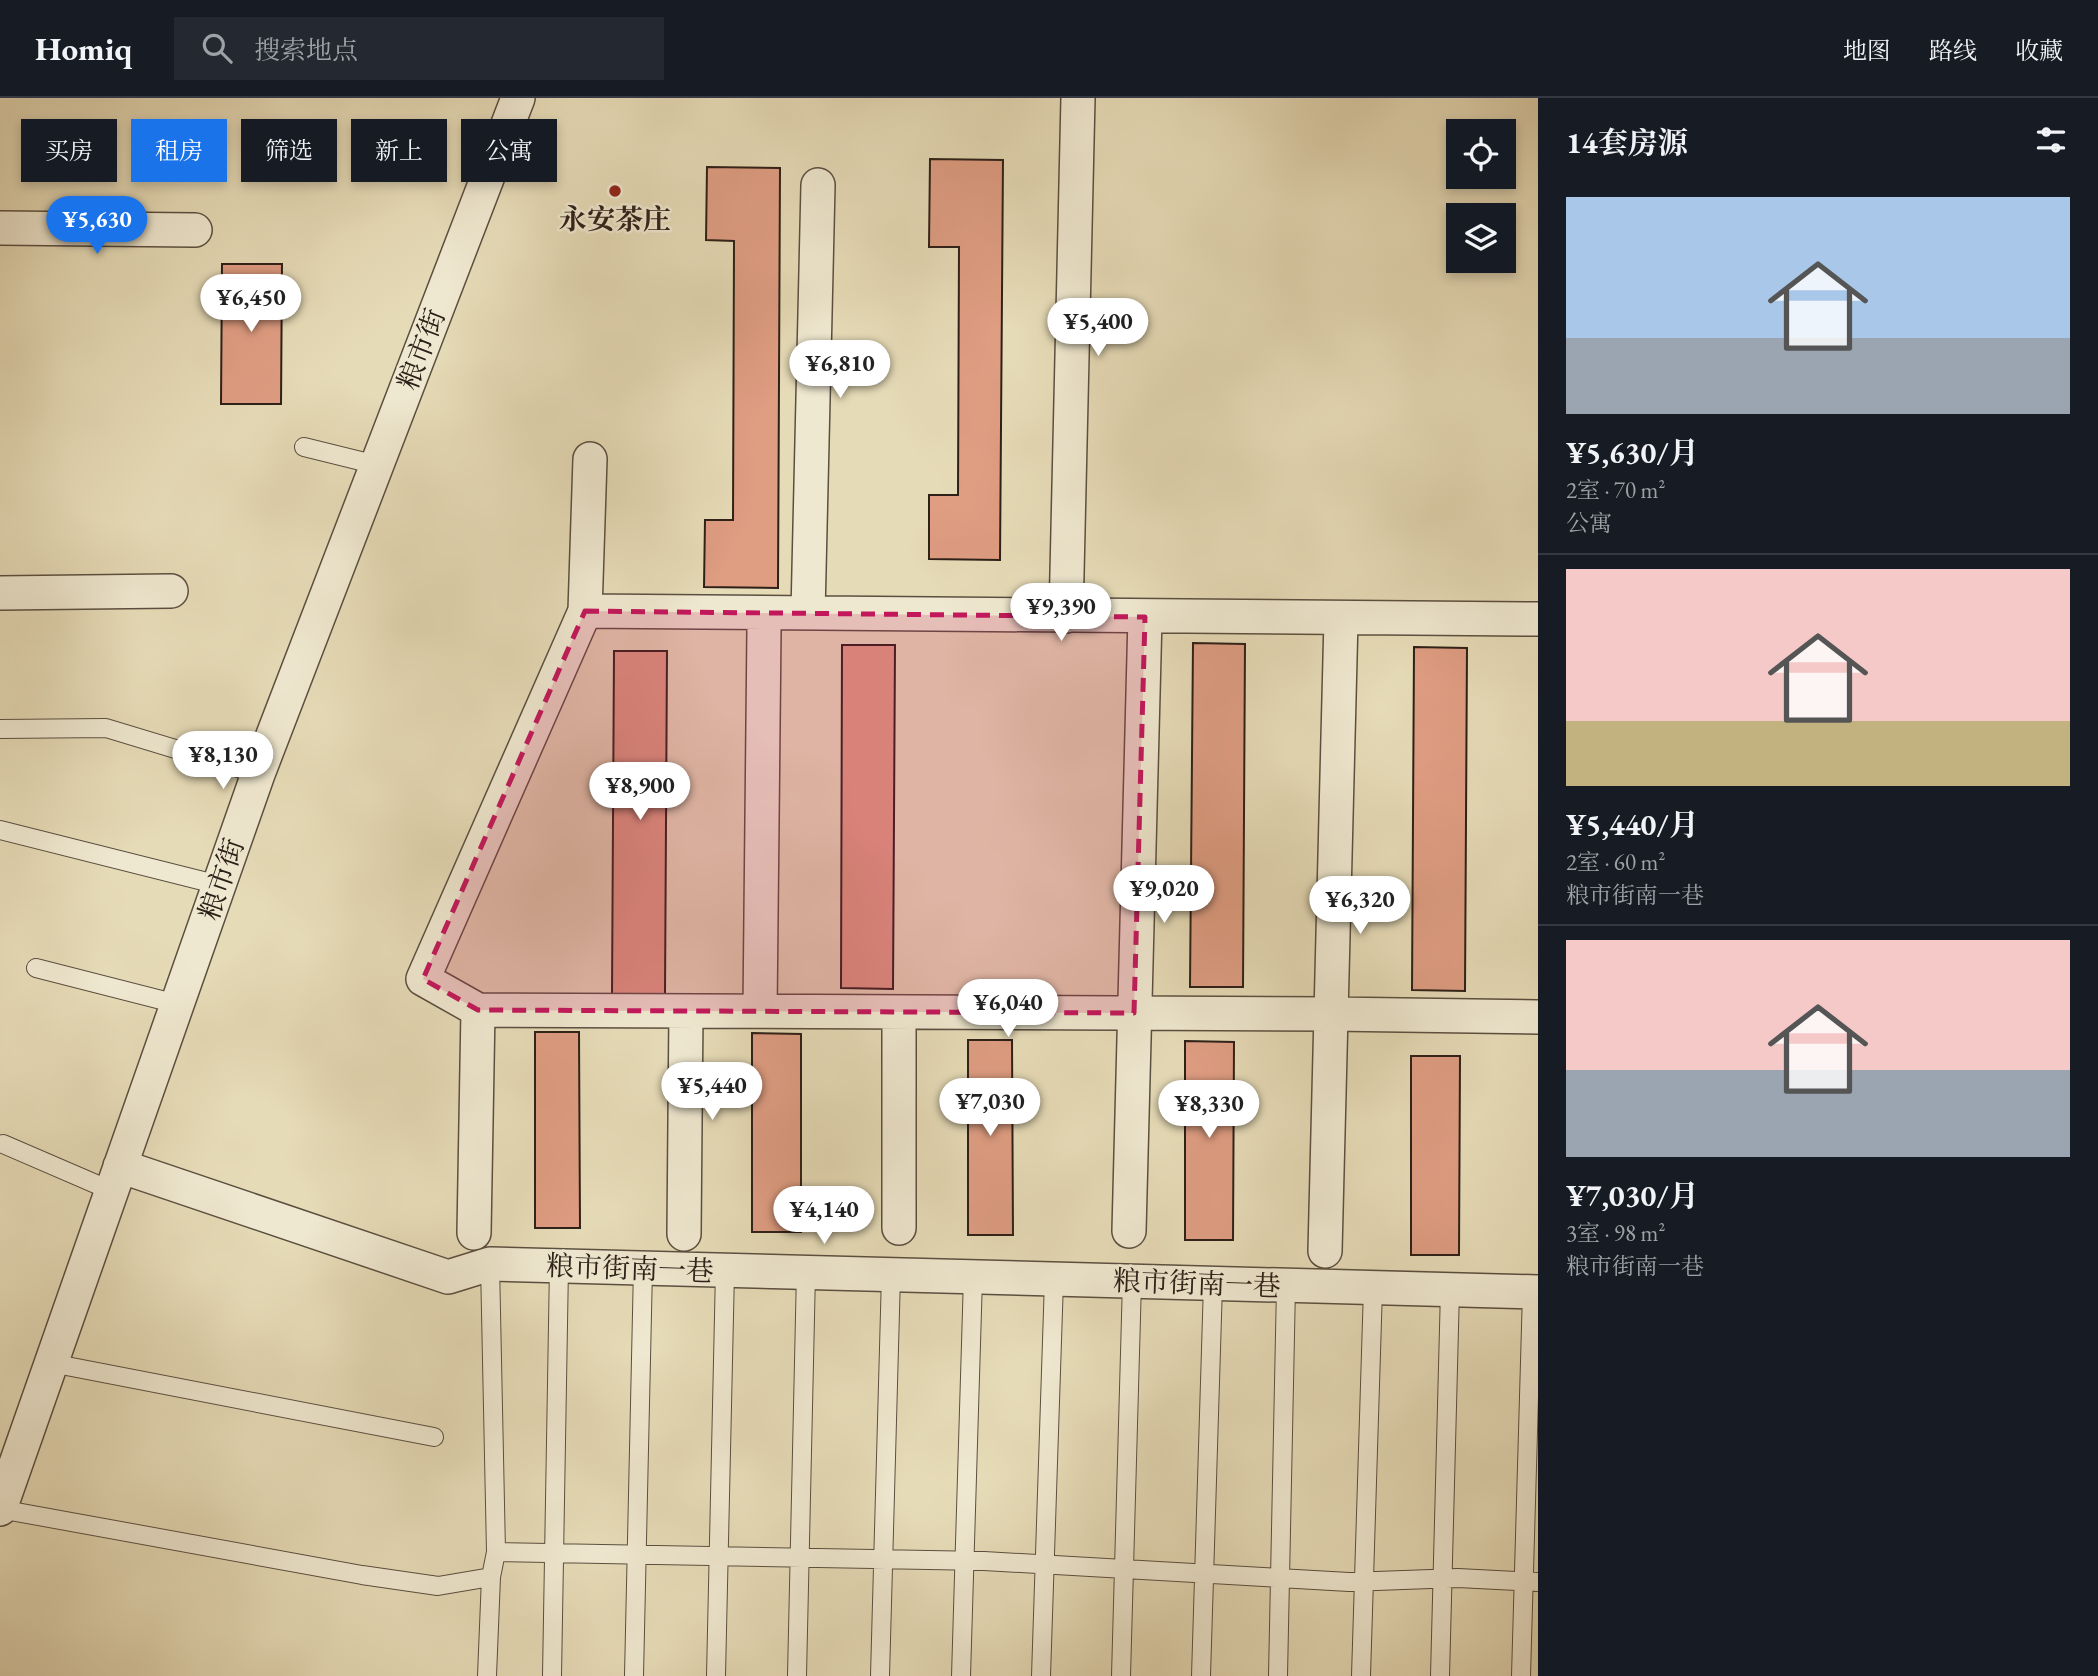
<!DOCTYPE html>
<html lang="zh">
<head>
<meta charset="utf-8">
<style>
  body { margin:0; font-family:"EB Garamond","Noto Serif SC",serif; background:#242831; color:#f1f3f6; height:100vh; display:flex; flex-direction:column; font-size:26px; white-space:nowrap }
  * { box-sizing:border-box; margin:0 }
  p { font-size:23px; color:#9ea1a6 }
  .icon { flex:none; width:38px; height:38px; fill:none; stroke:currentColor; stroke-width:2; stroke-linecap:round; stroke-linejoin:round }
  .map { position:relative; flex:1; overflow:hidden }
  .sheet { display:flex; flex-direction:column; background:#171b24; width:560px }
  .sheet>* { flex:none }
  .guide { position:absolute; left:21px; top:21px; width:665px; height:63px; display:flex; gap:14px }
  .tools { position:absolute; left:1446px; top:21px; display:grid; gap:14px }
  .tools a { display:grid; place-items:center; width:70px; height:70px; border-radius:0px; background:#171b24; box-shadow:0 4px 10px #0003; font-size:35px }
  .price { position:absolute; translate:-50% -60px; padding:0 16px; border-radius:24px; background:#fff; color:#222; font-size:23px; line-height:46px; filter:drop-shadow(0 2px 4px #0008) }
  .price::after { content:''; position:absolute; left:50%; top:42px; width:21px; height:16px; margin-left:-10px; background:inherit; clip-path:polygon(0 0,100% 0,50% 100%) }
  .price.selected { background:#1a73e8; color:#fff }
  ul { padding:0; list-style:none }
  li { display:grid; align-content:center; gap:14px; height:371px; padding:0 28px }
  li+li { border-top:2px solid #363941 }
  li span { display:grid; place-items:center; height:217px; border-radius:0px; color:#555 }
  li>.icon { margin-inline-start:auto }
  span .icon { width:126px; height:126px; fill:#fffc; stroke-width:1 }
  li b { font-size:30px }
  h2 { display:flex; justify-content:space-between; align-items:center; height:84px; padding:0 28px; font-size:30px }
  .chip { padding:0 24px; border-radius:0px; background:#171b24; box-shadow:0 4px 10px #0003; font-size:24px; line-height:63px }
  .chip.selected { background:#1a73e8; color:#fff }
  header { display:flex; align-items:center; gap:42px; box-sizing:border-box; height:98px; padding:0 35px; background:#171b24; border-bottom:2px solid #363941 }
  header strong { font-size:33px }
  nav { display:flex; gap:38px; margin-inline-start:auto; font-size:24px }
  .search { width:490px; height:63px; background:#242831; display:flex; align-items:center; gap:18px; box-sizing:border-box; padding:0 24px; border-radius:0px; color:#9ea1a6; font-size:26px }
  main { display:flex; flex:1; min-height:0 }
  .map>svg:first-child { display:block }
</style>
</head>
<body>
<header>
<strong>Homiq</strong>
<div class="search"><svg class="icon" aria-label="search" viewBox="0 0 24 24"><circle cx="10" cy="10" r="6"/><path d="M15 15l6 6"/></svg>搜索地点</div>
<nav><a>地图</a><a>路线</a><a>收藏</a></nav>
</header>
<main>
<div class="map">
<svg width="1538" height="1578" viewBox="0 0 1538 1578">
  <rect width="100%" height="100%" fill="#e6dbb7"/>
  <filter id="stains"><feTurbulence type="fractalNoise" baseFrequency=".00286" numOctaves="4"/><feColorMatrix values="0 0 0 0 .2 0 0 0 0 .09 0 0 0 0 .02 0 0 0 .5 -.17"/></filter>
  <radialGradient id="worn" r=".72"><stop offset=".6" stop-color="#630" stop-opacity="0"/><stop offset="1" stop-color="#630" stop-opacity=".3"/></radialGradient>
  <path fill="#df9d82" stroke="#2d2018" stroke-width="2" d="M 930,61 L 1003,62 L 1000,462 L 929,461 L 929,397 L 958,397 L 959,149 L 929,149 Z
    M 707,69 L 780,70 L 778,490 L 704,489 L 705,422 L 733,422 L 734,143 L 706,142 Z
    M 222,166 L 282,166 L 281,306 L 221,306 Z
    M 1193,545 L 1245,546 L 1243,889 L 1190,889 Z
    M 842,547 L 895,547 L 893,891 L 841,890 Z
    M 1414,549 L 1467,550 L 1465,893 L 1412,892 Z
    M 614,553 L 667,553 L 665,896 L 612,896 Z
    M 535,934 L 579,934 L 580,1130 L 535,1130 Z
    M 752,935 L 801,936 L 801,1134 L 752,1134 Z
    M 968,942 L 1012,942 L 1013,1137 L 968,1137 Z
    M 1185,943 L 1234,944 L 1233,1142 L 1185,1142 Z
    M 1411,958 L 1460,958 L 1459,1157 L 1411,1157 Z"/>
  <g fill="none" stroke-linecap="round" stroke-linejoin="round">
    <defs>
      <path id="lane" d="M 304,349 L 377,367
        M 0,631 L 106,630 L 258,676
        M 0,732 L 219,787
        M 36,870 L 177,906
        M 3,1046 L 112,1093
        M 51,1265 L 434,1339
        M 0,1411 L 362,1477 L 438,1488 L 491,1479
        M 496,1454 L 984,1463 L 1349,1484 L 1458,1480 L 1538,1484
        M 487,1578 L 491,1479 L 496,1454 L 490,1166
        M 552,1578 L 559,1168
        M 634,1578 L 643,1170
        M 716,1578 L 725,1173
        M 797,1578 L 806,1174
        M 880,1578 L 891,1177
        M 961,1578 L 973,1179
        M 1041,1578 L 1054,1182
        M 1121,1578 L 1132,1183
        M 1201,1578 L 1213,1186
        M 1278,1578 L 1286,1188
        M 1361,1578 L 1373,1190
        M 1440,1578 L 1450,1192
        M 1521,1578 L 1532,1194"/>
      <path id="street" d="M 0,130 L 195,132
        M 0,495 L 171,493
        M 585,513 L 1538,521
        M 808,515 L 818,87
        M 1066,518 L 1078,0
        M 478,912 L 1331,916 L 1538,919
        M 760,913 L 764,531
        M 899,914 L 899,1130
        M 120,1068 L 448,1179 L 490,1166 L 1538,1194
        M 1129,1133 L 1145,519
        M 474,1135 L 478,912 L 423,881 L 585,513 L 590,361
        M 684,1136 L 686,913
        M 1325,1153 L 1341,521
        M 0,1411 L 258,676 L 518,0"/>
    </defs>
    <use href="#lane" stroke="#5b4f40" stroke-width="20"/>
    <use href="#street" stroke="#5b4f40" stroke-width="36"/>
    <use href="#lane" stroke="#efe8d0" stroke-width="18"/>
    <use href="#street" stroke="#efe8d0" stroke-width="33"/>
  </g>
  <path fill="#c2185b" fill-opacity="0.2" stroke="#c2185b" stroke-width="5" stroke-dasharray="14 9" stroke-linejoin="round" d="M 585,513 L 1145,519 L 1134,915 L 478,912 L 423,881 Z"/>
  <circle fill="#8f2418" stroke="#efe8d0" stroke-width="2.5" cx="615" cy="93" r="7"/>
  <g text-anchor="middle" stroke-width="5" stroke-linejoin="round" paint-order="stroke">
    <g font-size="28" font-weight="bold" fill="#2d2018" stroke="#efe8d0">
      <text x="615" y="131">永安茶庄</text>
    </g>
    <g font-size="28" fill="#2d2018" stroke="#efe8d0">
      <text transform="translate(421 251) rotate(-69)" y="10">粮市街</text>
      <text transform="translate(221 781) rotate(-71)" y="10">粮市街</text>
      <text transform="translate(630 1170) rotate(2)" y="10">粮市街南一巷</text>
      <text transform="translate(1197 1185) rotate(2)" y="10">粮市街南一巷</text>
    </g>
  </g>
  <rect width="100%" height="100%" filter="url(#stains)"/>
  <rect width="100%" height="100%" fill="url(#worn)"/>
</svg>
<div class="tools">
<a><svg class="icon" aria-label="locate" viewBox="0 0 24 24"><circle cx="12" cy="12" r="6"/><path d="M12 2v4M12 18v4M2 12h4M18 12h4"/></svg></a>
<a><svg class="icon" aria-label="layers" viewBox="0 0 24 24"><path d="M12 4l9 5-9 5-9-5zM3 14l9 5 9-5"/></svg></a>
</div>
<b class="price selected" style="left:97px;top:158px">¥5,630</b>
<b class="price" style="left:251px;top:236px">¥6,450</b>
<b class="price" style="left:1098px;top:260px">¥5,400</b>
<b class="price" style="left:840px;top:302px">¥6,810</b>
<b class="price" style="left:1061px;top:545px">¥9,390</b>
<b class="price" style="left:223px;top:693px">¥8,130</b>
<b class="price" style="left:640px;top:724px">¥8,900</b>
<b class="price" style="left:1164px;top:827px">¥9,020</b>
<b class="price" style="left:1360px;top:838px">¥6,320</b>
<b class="price" style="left:1008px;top:941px">¥6,040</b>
<b class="price" style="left:712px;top:1024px">¥5,440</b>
<b class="price" style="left:990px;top:1040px">¥7,030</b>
<b class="price" style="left:1209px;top:1042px">¥8,330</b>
<b class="price" style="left:824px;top:1148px">¥4,140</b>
<div class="guide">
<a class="chip">买房</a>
<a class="chip selected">租房</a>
<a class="chip">筛选</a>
<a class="chip">新上</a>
<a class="chip">公寓</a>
</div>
</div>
<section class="sheet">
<h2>14套房源<svg class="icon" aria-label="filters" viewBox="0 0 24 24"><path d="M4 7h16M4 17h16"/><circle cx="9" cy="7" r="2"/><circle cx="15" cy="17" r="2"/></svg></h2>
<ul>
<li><span style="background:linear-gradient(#a9c7e8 65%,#9aa5b1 0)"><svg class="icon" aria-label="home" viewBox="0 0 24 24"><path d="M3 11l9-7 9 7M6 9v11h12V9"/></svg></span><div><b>¥5,630/月</b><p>2室 · 70 m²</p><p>公寓</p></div></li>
<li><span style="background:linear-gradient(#f6c9c9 70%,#c2b280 0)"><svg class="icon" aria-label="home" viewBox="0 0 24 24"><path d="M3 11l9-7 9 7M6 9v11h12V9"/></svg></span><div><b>¥5,440/月</b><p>2室 · 60 m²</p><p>粮市街南一巷</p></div></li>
<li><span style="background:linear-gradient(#f6c9c9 60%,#9aa5b1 0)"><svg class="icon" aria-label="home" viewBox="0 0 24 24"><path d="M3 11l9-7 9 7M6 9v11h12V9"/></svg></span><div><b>¥7,030/月</b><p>3室 · 98 m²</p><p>粮市街南一巷</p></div></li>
</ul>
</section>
</main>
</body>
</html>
